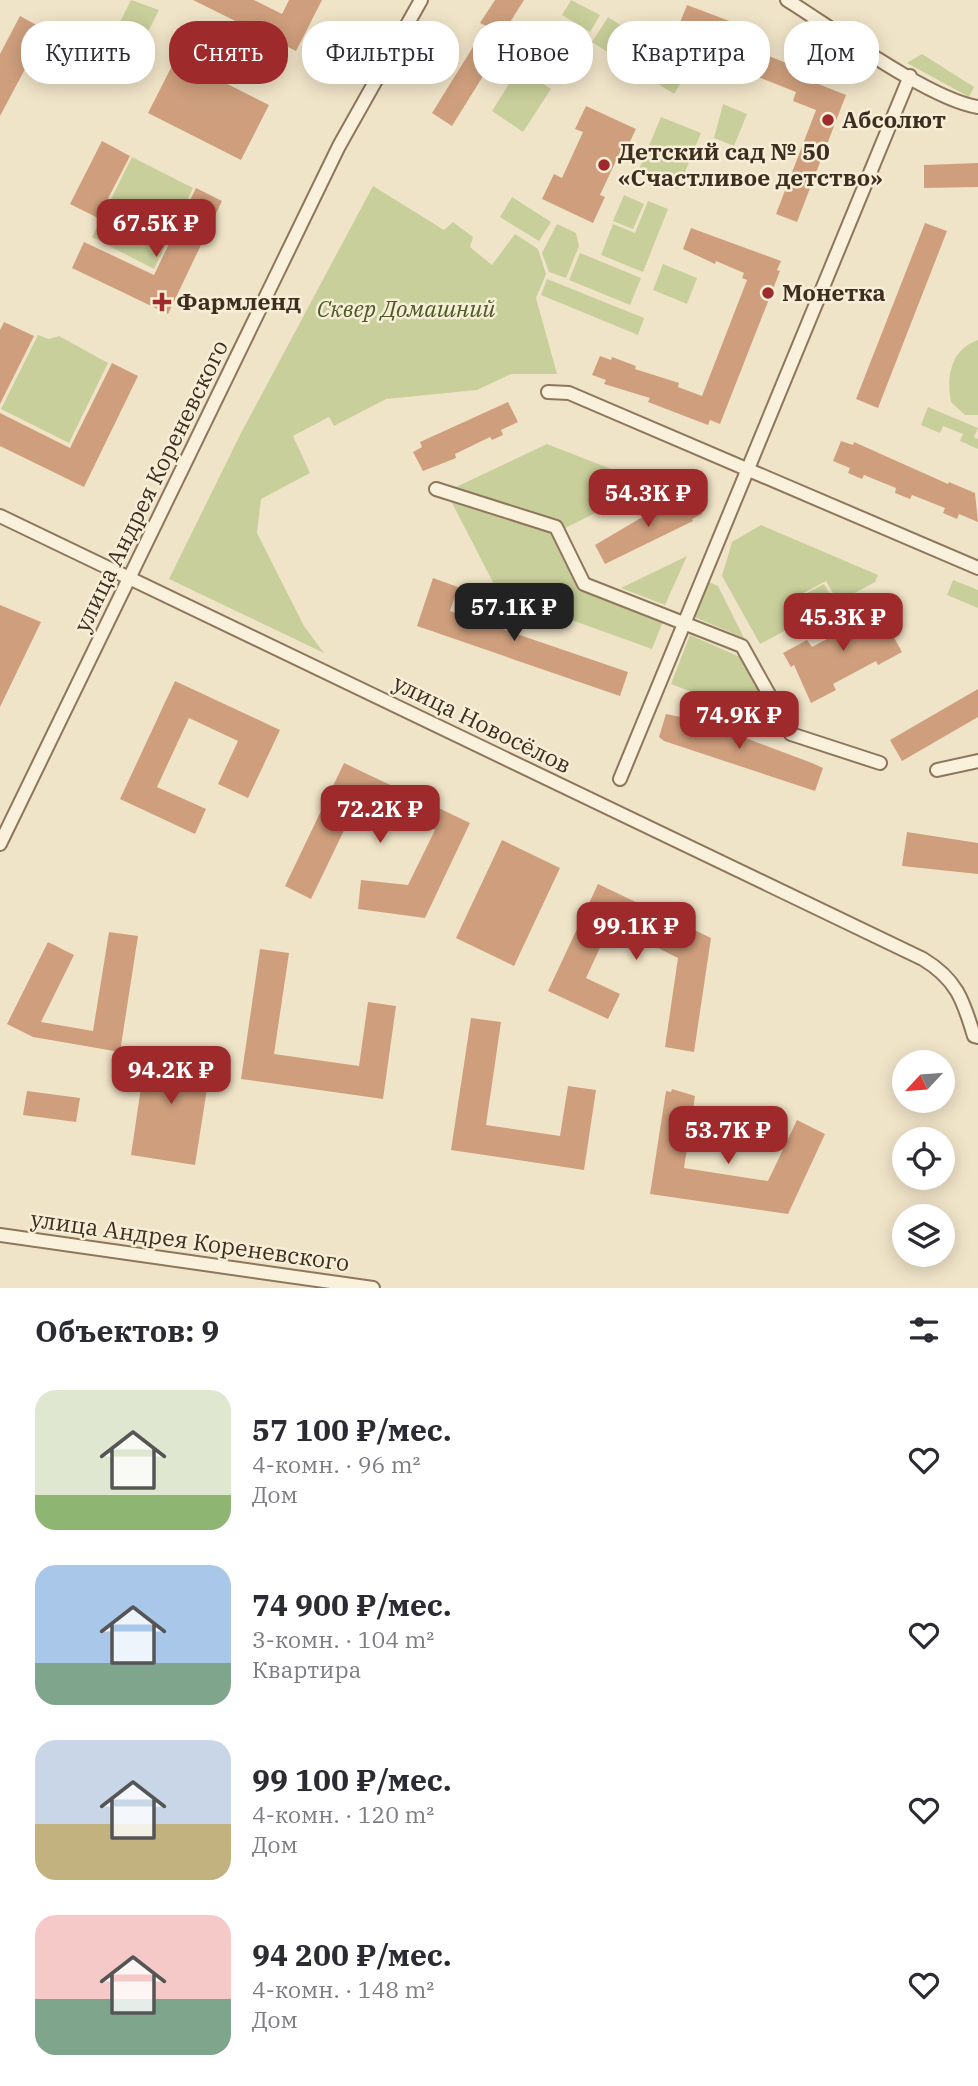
<!DOCTYPE html>
<html lang="ru">
<head>
<meta charset="utf-8">
<style>
  body { margin:0; font-family:"IBM Plex Serif",serif; background:#f2f2f3; color:#2b2b33; height:100vh; display:flex; flex-direction:column; font-size:26px; white-space:nowrap }
  * { box-sizing:border-box; margin:0 }
  p { font-size:23px; color:#7c7c81 }
  .icon { flex:none; width:38px; height:38px; fill:none; stroke:currentColor; stroke-width:2; stroke-linecap:round; stroke-linejoin:round }
  .map { position:relative; height:1288px; overflow:hidden }
  .details { display:flex; flex-direction:column; background:#fff; flex:1 }
  .details>* { flex:none }
  .top-card { position:absolute; left:21px; top:21px; width:936px; height:63px; display:flex; gap:14px }
  .needle { width:46px; rotate:244deg }
  .tools { position:absolute; left:892px; top:1050px; display:grid; gap:14px }
  .tools a { display:grid; place-items:center; width:63px; height:63px; border-radius:50%; background:#fff; box-shadow:0 4px 18px #0003; font-size:35px }
  .price { position:absolute; translate:-50% -60px; padding:0 16px; border-radius:14px; background:#9e2a2b; color:#fff; font-size:23px; line-height:46px; filter:drop-shadow(0 2px 4px #0008) }
  .price::after { content:''; position:absolute; left:50%; top:42px; width:21px; height:16px; margin-left:-10px; background:inherit; clip-path:polygon(0 0,100% 0,50% 100%) }
  .price.selected { background:#222; color:#fff }
  ul { padding:0; list-style:none }
  li { display:flex; align-items:center; gap:21px; height:175px; padding:0 35px }
  li span { display:grid; place-items:center; flex:none; width:196px; height:140px; border-radius:21px; color:#555 }
  li>.icon { margin-inline-start:auto }
  span .icon { width:84px; height:84px; fill:#fffc; stroke-width:1 }
  li b { font-size:30px }
  h2 { display:flex; justify-content:space-between; align-items:center; height:84px; padding:0 35px; font-size:30px }
  .pill { padding:0 24px; border-radius:28px; background:#fff; box-shadow:0 4px 18px #0003; font-size:24px; line-height:63px }
  .pill.selected { background:#9e2a2b; color:#fff }
  .map>svg:first-child { display:block }
</style>
</head>
<body>
<div class="map">
<svg width="978" height="1288" viewBox="0 0 978 1288">
  <rect width="100%" height="100%" fill="#f0e4c8"/>
  <path fill="#c9cf9b" d="M 131,0 L 159,10 L 137,53 L 111,40 Z
    M 571,0 L 600,15 L 590,32 L 562,15 Z
    M 608,17 L 654,47 L 638,72 L 592,42 Z
    M 922,54 L 974,87 L 969,97 L 907,63 Z
    M 651,57 L 684,78 L 674,94 L 641,73 Z
    M 519,68 L 551,89 L 523,132 L 492,111 Z
    M 723,104 L 747,114 L 734,146 L 714,138 Z
    M 661,117 L 701,133 L 678,189 L 638,172 Z
    M 132,157 L 193,188 L 154,269 L 92,237 Z
    M 373,186 L 444,230 L 453,222 L 473,237 L 470,247 L 492,265 L 515,234 L 538,249 L 546,274 L 536,298 L 557,374 L 511,374 L 477,390 L 386,399 L 334,426 L 329,417 L 293,436 L 310,473 L 261,499 L 257,533 L 304,626 L 324,653 L 169,579 L 241,433 Z
    M 624,195 L 644,204 L 633,229 L 613,221 Z
    M 512,197 L 551,222 L 539,241 L 500,217 Z
    M 648,201 L 668,209 L 643,272 L 601,255 L 613,224 L 635,233 Z
    M 557,224 L 576,233 L 579,246 L 566,278 L 549,272 L 542,253 Z
    M 580,253 L 641,278 L 630,305 L 569,280 Z
    M 663,264 L 697,278 L 687,304 L 653,290 Z
    M 547,279 L 644,318 L 638,335 L 541,295 Z
    M 38,335 L 49,339 L 59,336 L 108,363 L 69,443 L 1,409 Z
    M 978,340 L 978,415 L 965,415 L 951,402 C 946,377 951,349 978,340 Z
    M 928,407 L 978,428 L 974,437 L 978,439 L 978,449 L 960,441 L 963,434 L 943,426 L 940,433 L 921,425 Z
    M 547,444 L 652,485 L 555,533 L 583,587 L 664,619 L 652,649 L 499,594 L 450,499 L 454,488 Z
    M 761,525 L 878,575 L 875,582 L 838,602 L 826,581 L 794,598 L 805,620 L 760,644 L 722,576 L 732,542 Z
    M 687,556 L 665,605 L 621,588 Z
    M 953,580 L 978,590 L 978,608 L 947,595 Z
    M 709,582 L 718,586 L 744,638 L 694,617 Z
    M 824,584 L 836,605 L 811,618 L 800,597 Z
    M 690,635 L 740,657 L 776,724 L 671,684 Z"/>
  <path fill="#cf9f7d" d="M 193,0 L 254,0 L 282,14 L 289,0 L 322,0 L 296,51 Z
    M 495,0 L 524,0 L 493,49 L 498,52 L 452,126 L 432,113 L 486,26 L 480,23 Z
    M 687,5 L 732,22 L 729,29 L 770,45 L 766,55 L 804,70 L 801,77 L 846,95 L 797,222 L 776,214 L 816,110 L 793,101 L 796,92 L 758,77 L 761,67 L 721,51 L 724,43 L 679,25 Z
    M 20,16 L 73,45 L 63,63 L 53,58 L 49,65 L 32,56 L 0,116 L 0,54 Z
    M 176,58 L 269,105 L 241,160 L 148,113 Z
    M 586,106 L 636,129 L 625,152 L 621,150 L 600,195 L 605,197 L 593,223 L 542,199 L 554,174 L 562,178 L 583,132 L 575,129 Z
    M 102,141 L 130,156 L 98,218 L 70,204 Z
    M 978,163 L 978,187 L 924,188 L 924,165 Z
    M 196,188 L 222,201 L 168,314 L 72,268 L 84,242 L 154,275 Z
    M 925,223 L 947,231 L 878,408 L 856,399 Z
    M 691,228 L 781,261 L 777,270 L 780,271 L 720,424 L 710,420 L 708,425 L 648,402 L 650,398 L 604,384 L 606,380 L 592,375 L 600,356 L 611,360 L 612,357 L 636,366 L 635,369 L 679,383 L 678,387 L 702,396 L 747,280 L 742,278 L 744,273 L 716,261 L 715,264 L 683,249 Z
    M 4,322 L 34,336 L 0,404 L 0,330 Z
    M 112,363 L 138,376 L 84,487 L 0,446 L 0,413 L 70,448 Z
    M 508,402 L 518,422 L 501,430 L 503,435 L 492,440 L 490,437 L 455,454 L 456,458 L 423,471 L 413,452 L 422,447 L 420,442 Z
    M 841,441 L 853,445 L 854,442 L 948,484 L 949,482 L 975,493 L 978,522 L 959,514 L 957,519 L 943,513 L 945,508 L 912,495 L 910,499 L 895,493 L 896,488 L 864,475 L 862,479 L 848,473 L 850,468 L 833,461 Z
    M 693,496 L 702,514 L 692,519 L 693,521 L 605,564 L 595,545 L 639,519 Z
    M 433,578 L 458,587 L 450,611 L 628,672 L 620,696 L 417,626 Z
    M 875,603 L 902,652 L 878,665 L 876,661 L 833,684 L 836,690 L 811,703 L 794,665 L 791,667 L 783,653 L 807,640 L 812,647 L 855,624 L 851,616 Z
    M 0,605 L 41,622 L 0,707 Z
    M 175,681 L 280,730 L 248,798 L 218,784 L 238,741 L 189,718 L 157,787 L 206,809 L 195,834 L 120,799 Z
    M 978,689 L 978,717 L 902,761 L 890,740 Z
    M 666,714 L 700,721 L 812,763 L 823,768 L 815,791 L 664,741 L 659,737 Z
    M 344,763 L 470,823 L 425,918 L 358,909 L 361,880 L 408,885 L 435,830 L 361,795 L 311,899 L 285,886 Z
    M 907,832 L 978,843 L 978,874 L 902,866 Z
    M 502,840 L 560,868 L 514,966 L 456,938 Z
    M 598,884 L 711,938 L 694,1052 L 665,1047 L 678,958 L 611,924 L 586,978 L 620,994 L 608,1019 L 548,991 Z
    M 109,932 L 138,936 L 120,1052 L 33,1037 L 7,1024 L 48,942 L 74,955 L 41,1022 L 93,1031 Z
    M 260,949 L 289,953 L 274,1054 L 359,1066 L 368,1002 L 396,1006 L 383,1099 L 241,1079 Z
    M 471,1018 L 501,1022 L 486,1125 L 560,1136 L 568,1086 L 596,1090 L 584,1170 L 451,1150 Z
    M 147,1047 L 212,1057 L 195,1165 L 131,1155 Z
    M 672,1089 L 695,1096 L 684,1168 L 768,1181 L 797,1120 L 825,1134 L 788,1214 L 650,1194 L 666,1091 L 671,1092 Z
    M 27,1091 L 80,1098 L 76,1122 L 23,1115 Z"/>
  <g fill="none" stroke-linecap="round" stroke-linejoin="round">
    <defs>
      <path id="street" d="M 787,0 C 832,28 930,100 978,107
        M 548,392 L 569,393 L 978,568
        M 436,489 L 556,527 L 584,584 L 742,646 L 791,734 L 880,763
        M 0,516 L 923,959 C 956,979 963,999 974,1036 L 978,1037
        M 937,770 L 978,761
        M 620,779 L 910,76
        M 0,844 L 339,146 L 421,0
        M 0,1235 L 373,1288"/>
    </defs>
    <use href="#street" stroke="#8d765c" stroke-width="16"/>
    <use href="#street" stroke="#faf1dc" stroke-width="12"/>
  </g>
  <g fill="#9e2a2b" stroke="#f7eed8" stroke-width="2.5">
    <circle cx="828" cy="120" r="7"/>
    <circle cx="604" cy="165" r="7"/>
    <circle cx="768" cy="293" r="7"/>
    <path d="M158.5 291.5h7v7h7v7h-7v7h-7v-7h-7v-7h7z"/>
  </g>
  <g text-anchor="middle" stroke-width="5" stroke-linejoin="round" paint-order="stroke">
    <g font-size="23" font-weight="bold" fill="#3d2e20" stroke="#f7eed8" text-anchor="start">
      <text x="842" y="128">Абсолют</text>
      <text x="618" y="160">Детский сад № 50<tspan x="618" dy="26">«Счастливое детство»</tspan></text>
      <text x="782" y="301">Монетка</text>
      <text x="176" y="310">Фармленд</text>
    </g>
    <g font-size="23" font-style="italic" fill="#4d5a26" stroke="#f7eed8">
      <text x="406" y="317">Сквер Домашний</text>
    </g>
    <g font-size="23" fill="#3d2e20" stroke="#f7eed8">
      <text transform="translate(151 486) rotate(-64)" y="8">улица Андрея Кореневского</text>
      <text transform="translate(482 724) rotate(26)" y="8">улица Новосёлов</text>
      <text transform="translate(190 1241) rotate(8)" y="8">улица Андрея Кореневского</text>
    </g>
  </g>
</svg>
<div class="tools">
<a><svg class="needle" viewBox="-14 -14 28 28"><path d="M0-13l5 13h-10z" fill="#e53935"/><path d="M0 13l5-13h-10z" fill="#7c7c81"/></svg></a>
<a><svg class="icon" aria-label="locate" viewBox="0 0 24 24"><circle cx="12" cy="12" r="6"/><path d="M12 2v4M12 18v4M2 12h4M18 12h4"/></svg></a>
<a><svg class="icon" aria-label="layers" viewBox="0 0 24 24"><path d="M12 4l9 5-9 5-9-5zM3 14l9 5 9-5"/></svg></a>
</div>
<b class="price" style="left:156px;top:259px">67.5K ₽</b>
<b class="price" style="left:648px;top:529px">54.3K ₽</b>
<b class="price selected" style="left:514px;top:643px">57.1K ₽</b>
<b class="price" style="left:843px;top:653px">45.3K ₽</b>
<b class="price" style="left:739px;top:751px">74.9K ₽</b>
<b class="price" style="left:380px;top:845px">72.2K ₽</b>
<b class="price" style="left:636px;top:962px">99.1K ₽</b>
<b class="price" style="left:171px;top:1106px">94.2K ₽</b>
<b class="price" style="left:728px;top:1166px">53.7K ₽</b>
<div class="top-card">
<a class="pill">Купить</a>
<a class="pill selected">Снять</a>
<a class="pill">Фильтры</a>
<a class="pill">Новое</a>
<a class="pill">Квартира</a>
<a class="pill">Дом</a>
</div>
</div>
<section class="details">
<h2>Объектов: 9<svg class="icon" aria-label="filters" viewBox="0 0 24 24"><path d="M4 7h16M4 17h16"/><circle cx="9" cy="7" r="2"/><circle cx="15" cy="17" r="2"/></svg></h2>
<ul>
<li><span style="background:linear-gradient(#dfe7d0 75%,#8fb573 0)"><svg class="icon" aria-label="home" viewBox="0 0 24 24"><path d="M3 11l9-7 9 7M6 9v11h12V9"/></svg></span><div><b>57 100 ₽/мес.</b><p>4-комн. · 96 m²</p><p>Дом</p></div><svg class="icon" aria-label="heart" viewBox="0 0 24 24"><path d="M12 20l-8-8c-3-5 5-10 8-4 3-6 11-1 8 4z"/></svg></li>
<li><span style="background:linear-gradient(#a9c7e8 70%,#7fa58c 0)"><svg class="icon" aria-label="home" viewBox="0 0 24 24"><path d="M3 11l9-7 9 7M6 9v11h12V9"/></svg></span><div><b>74 900 ₽/мес.</b><p>3-комн. · 104 m²</p><p>Квартира</p></div><svg class="icon" aria-label="heart" viewBox="0 0 24 24"><path d="M12 20l-8-8c-3-5 5-10 8-4 3-6 11-1 8 4z"/></svg></li>
<li><span style="background:linear-gradient(#c9d6e8 60%,#c2b280 0)"><svg class="icon" aria-label="home" viewBox="0 0 24 24"><path d="M3 11l9-7 9 7M6 9v11h12V9"/></svg></span><div><b>99 100 ₽/мес.</b><p>4-комн. · 120 m²</p><p>Дом</p></div><svg class="icon" aria-label="heart" viewBox="0 0 24 24"><path d="M12 20l-8-8c-3-5 5-10 8-4 3-6 11-1 8 4z"/></svg></li>
<li><span style="background:linear-gradient(#f6c9c9 60%,#7fa58c 0)"><svg class="icon" aria-label="home" viewBox="0 0 24 24"><path d="M3 11l9-7 9 7M6 9v11h12V9"/></svg></span><div><b>94 200 ₽/мес.</b><p>4-комн. · 148 m²</p><p>Дом</p></div><svg class="icon" aria-label="heart" viewBox="0 0 24 24"><path d="M12 20l-8-8c-3-5 5-10 8-4 3-6 11-1 8 4z"/></svg></li>
</ul>
</section>
</body>
</html>
